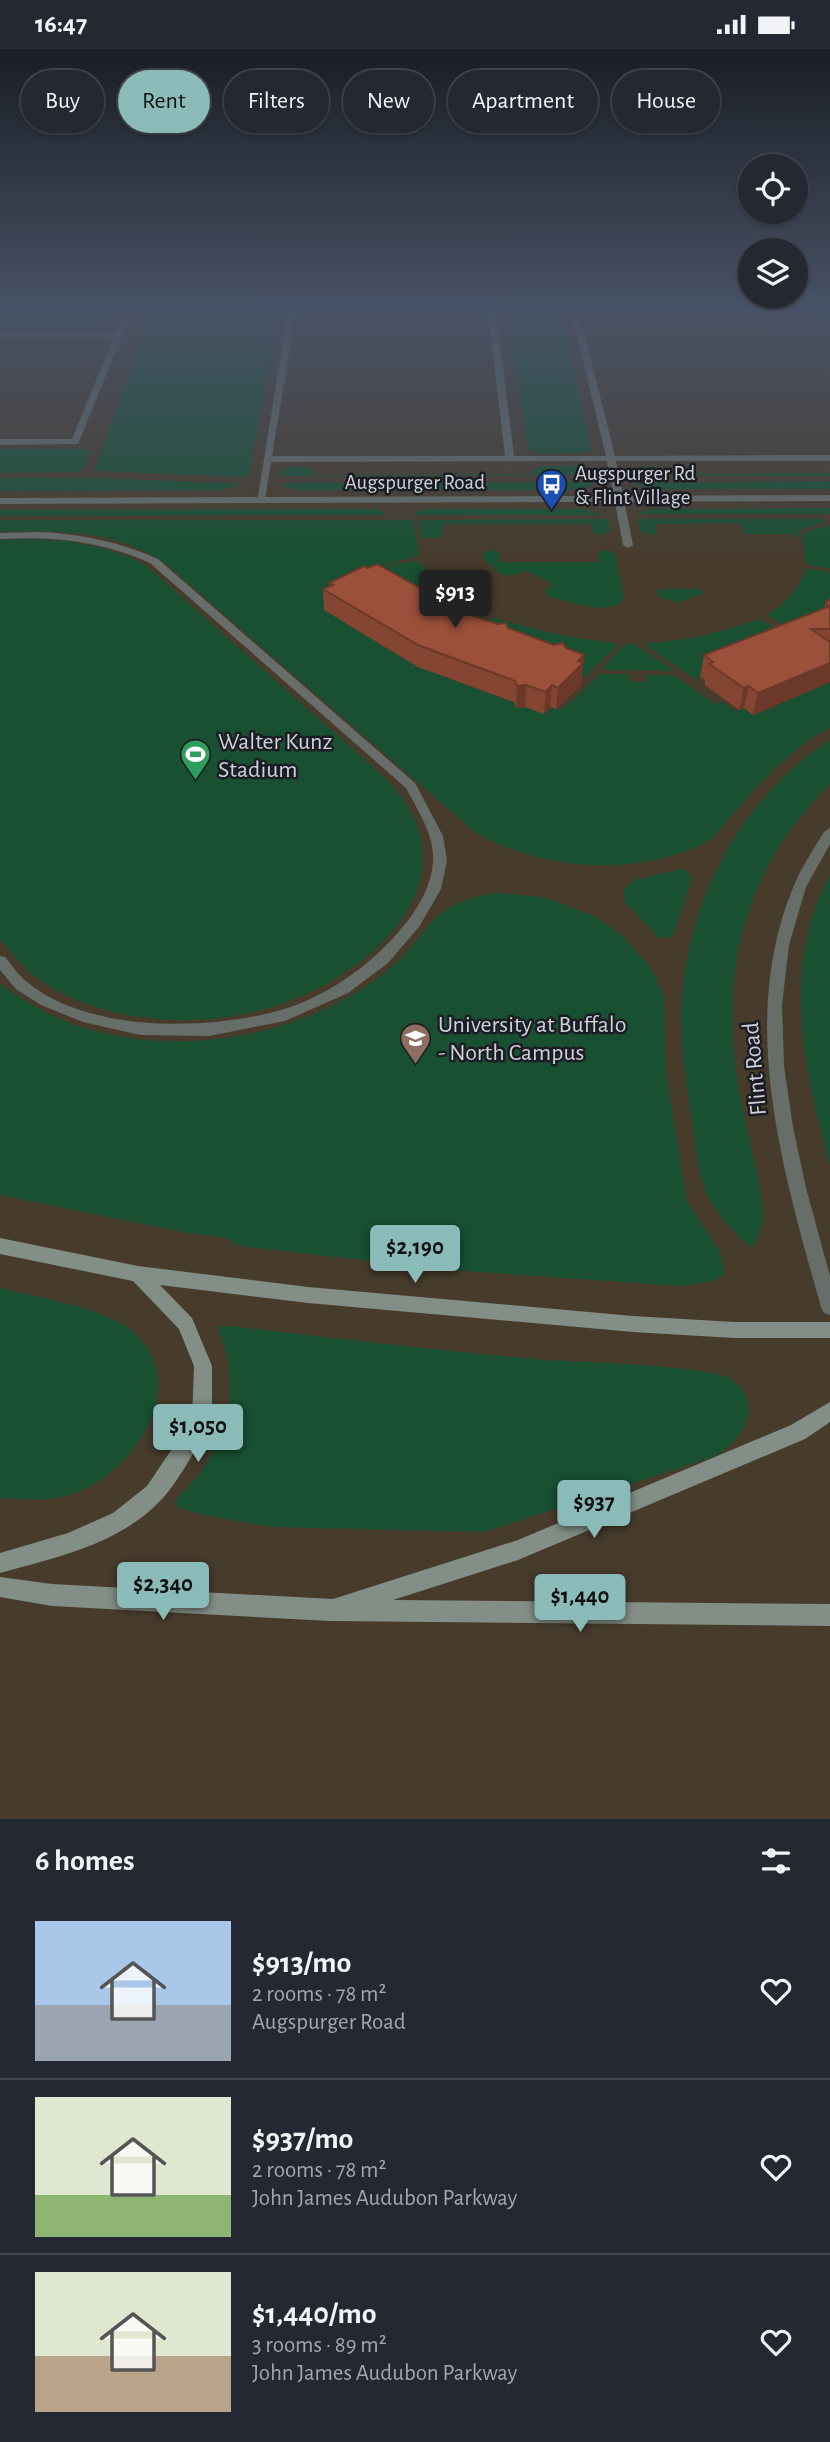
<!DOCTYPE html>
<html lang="en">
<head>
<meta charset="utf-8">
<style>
  body { margin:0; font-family:"Alegreya Sans",sans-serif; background:#2c303a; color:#f1f3f6; height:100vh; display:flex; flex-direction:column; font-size:26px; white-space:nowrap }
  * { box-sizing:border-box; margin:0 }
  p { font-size:23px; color:#a3a6ac }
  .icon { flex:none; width:38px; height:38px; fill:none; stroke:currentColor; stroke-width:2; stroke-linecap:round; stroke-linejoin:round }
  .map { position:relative; height:1770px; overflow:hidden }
  .panel { display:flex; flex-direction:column; background:#242832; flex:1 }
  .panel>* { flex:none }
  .hud { position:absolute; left:21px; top:21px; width:789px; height:63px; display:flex; gap:14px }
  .controls { position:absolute; left:738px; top:105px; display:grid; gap:14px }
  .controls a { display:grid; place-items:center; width:70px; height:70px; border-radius:50%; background:#242832; box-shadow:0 2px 5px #0004,0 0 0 2px #41444d; font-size:35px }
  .price { position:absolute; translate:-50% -60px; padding:0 16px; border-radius:7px; background:#8bbbb9; color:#111; font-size:23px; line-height:46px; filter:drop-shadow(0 2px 4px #0008) }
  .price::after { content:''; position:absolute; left:50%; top:42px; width:21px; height:16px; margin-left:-10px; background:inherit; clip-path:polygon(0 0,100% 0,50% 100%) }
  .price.selected { background:#222; color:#fff }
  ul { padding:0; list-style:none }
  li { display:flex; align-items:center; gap:21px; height:175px; padding:0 35px }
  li+li { border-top:2px solid #41444d }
  li span { display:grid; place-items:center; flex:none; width:196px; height:140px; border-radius:0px; color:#555 }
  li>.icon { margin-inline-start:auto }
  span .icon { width:84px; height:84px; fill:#fffc; stroke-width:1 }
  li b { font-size:30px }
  h2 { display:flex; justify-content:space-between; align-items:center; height:84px; padding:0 35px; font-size:30px }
  .pill { padding:0 24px; border-radius:32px; background:#242832; box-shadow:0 2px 5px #0004,0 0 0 2px #41444d; font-size:24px; line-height:63px }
  .pill.selected { background:#8bbbb9; color:#111 }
  .status { display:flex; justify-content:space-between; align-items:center; height:49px; padding:0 35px; background:#242832; direction:ltr }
  .status svg { height:19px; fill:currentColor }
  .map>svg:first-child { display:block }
</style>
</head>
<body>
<div class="status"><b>16:47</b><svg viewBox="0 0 49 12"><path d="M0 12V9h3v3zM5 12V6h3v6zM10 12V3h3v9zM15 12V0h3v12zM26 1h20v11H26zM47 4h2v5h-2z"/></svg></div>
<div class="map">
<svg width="830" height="1770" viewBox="0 0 830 1770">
  <rect width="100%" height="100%" fill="#303643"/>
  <path fill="#473c2c" d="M 0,262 L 830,262 L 830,1770 L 0,1770 Z"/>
  <path fill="#195032" d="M 152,262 L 279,262 L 248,428 L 94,422 Z
    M 110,263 L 114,264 L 106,277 L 0,277 L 0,264 Z
    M 518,266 L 551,266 L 562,269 L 591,400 L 587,403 L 541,405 L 528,399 L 508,270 Z
    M 0,400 L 91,400 L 83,419 L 76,423 L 0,424 Z
    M 541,417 L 581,417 L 598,426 L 277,427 C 284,417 299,416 311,420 L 314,426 L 531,425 L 532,421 Z
    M 646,417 L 658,419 L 665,425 L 830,424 L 830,427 L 627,426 L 629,420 Z
    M 0,429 L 100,429 L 244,435 L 222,441 L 0,442 Z
    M 830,432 L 830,440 L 653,440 L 632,434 Z
    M 288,434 L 587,433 L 596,434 L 589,438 L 575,441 L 298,441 L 280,436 Z
    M 830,459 L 830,465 L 638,465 L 647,461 L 659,460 Z
    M 379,460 L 387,466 L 0,467 L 0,461 Z
    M 429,460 L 584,460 L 604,466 L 415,466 L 419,461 Z
    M 608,470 L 610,482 L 601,486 L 594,485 L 591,475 L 443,475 L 442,489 L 421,489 L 419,471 Z
    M 637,470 L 823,470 L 826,472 L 801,481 L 795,490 L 793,485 L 746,485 L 740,474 L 655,475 L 657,484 L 652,486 L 640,482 Z
    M 0,471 L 413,471 L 419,507 L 374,518 L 325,561 L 385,599 L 438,625 L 544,665 L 550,658 L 559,661 L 574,651 L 599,625 L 628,625 L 630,633 L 646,633 L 645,626 L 673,626 L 715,655 L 722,653 L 735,662 L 744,659 L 753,666 L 779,656 L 795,638 L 804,644 L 830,633 L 830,678 C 782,705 747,748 712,790 C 642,829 543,823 475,783 L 165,514 C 116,481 58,481 0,483 Z
    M 830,476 L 830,520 L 806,515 L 802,487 L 809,482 Z
    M 31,490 C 71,491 108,497 144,515 L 383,727 C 482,824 377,923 278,956 C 201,982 97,976 32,925 C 20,915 10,902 0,890 L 0,491 Z
    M 493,501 L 499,504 L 500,513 L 599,513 L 598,503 L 607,501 L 615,504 L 624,551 C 608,568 567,552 548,547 L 544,543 L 553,535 L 526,522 C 502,532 501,525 483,509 L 484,504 Z
    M 418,512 L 444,538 L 485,566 L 460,582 L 372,523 L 387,516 Z
    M 810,520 L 830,523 L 830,567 L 803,587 L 767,566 C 784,555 799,541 805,521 Z
    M 660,540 L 699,540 L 705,544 L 678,553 L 659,548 L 656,542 Z
    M 495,569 C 535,581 573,590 615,594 L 617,597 L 585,628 L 466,586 L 489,570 Z
    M 760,570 L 795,589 L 695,630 L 646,597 L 646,594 C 690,592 719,583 760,570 Z
    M 632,594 L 671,619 L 672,622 L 608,621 L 602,619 L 624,596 Z
    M 830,691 L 830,735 C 740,824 717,930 741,1052 C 748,1089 759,1125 763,1161 L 763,1174 L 753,1198 C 743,1194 737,1185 729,1177 C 701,1147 700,1126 694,1086 C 688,1041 678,995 682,949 C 690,846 742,748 830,691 Z
    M 682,820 L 688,823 L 692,830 L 673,888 L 659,889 L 625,853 L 624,840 L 634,831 Z
    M 830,825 L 830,1118 C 804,1018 780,922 830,825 Z
    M 495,844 L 543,848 L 594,867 L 622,886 L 652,920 L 664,948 L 666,1022 L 686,1151 L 720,1203 L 725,1225 C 713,1234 696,1235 681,1237 L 452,1221 L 239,1197 L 226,1189 L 182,1183 L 0,1146 L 0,935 C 23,951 48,967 75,976 C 175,1010 299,990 383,925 C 433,887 422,856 495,844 Z
    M 0,1239 C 33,1247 101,1259 127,1278 C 197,1331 135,1426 69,1446 C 46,1453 23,1450 0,1449 Z
    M 230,1277 C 335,1289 441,1302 546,1311 C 579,1313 711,1317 731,1330 C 765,1354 744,1390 716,1407 L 485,1483 L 271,1478 L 199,1465 L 177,1458 L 176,1451 C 183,1442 191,1435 198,1427 C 229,1385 240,1331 219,1283 L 219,1278 Z"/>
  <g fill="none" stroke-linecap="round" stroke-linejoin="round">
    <path fill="#676e6a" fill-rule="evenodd" d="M 124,262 L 132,262 L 78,395 L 0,396 L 0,390 L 72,390 L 114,288 L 0,288 L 0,284 L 115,284 Z
      M 288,262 L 296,262 L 272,407 L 505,407 L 488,262 L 496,262 L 514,407 L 606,407 L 571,262 L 579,262 L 615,407 L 830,406 L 830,412 L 616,412 L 633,496 L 628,499 L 623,496 L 607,412 L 271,413 L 265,451 L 257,453 Z
      M 819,262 L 827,262 L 830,267 L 830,275 Z
      M 40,483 C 82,485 120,493 158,510 L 415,734 L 443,787 L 447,812 L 441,840 L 419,878 L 388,914 L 348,944 L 285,972 L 209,987 L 140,986 L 83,973 L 41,956 L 16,940 L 0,921 L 0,907 L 5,908 C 12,916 18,926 26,932 C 86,984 209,982 281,961 C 325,948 365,920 395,887 C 414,866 431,841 433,813 C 435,786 418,762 406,739 L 150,514 C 102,492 53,487 0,490 L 0,484 Z"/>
    <path fill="#676e6a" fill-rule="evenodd" d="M 830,446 L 830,452 L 0,455 L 0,449 Z
      M 830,779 L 830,795 L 806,838 L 789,896 L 782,956 L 784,1017 L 793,1078 L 806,1139 L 830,1227 L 830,1266 L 824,1264 L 821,1258 C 784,1125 737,974 793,839 C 800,820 813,801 824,783 Z"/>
    <path fill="#838e86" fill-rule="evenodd" d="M 0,1189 L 138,1217 L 308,1238 L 633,1267 L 734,1273 L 830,1273 L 830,1289 L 734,1289 L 633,1283 L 308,1254 L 160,1236 L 192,1269 L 212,1317 L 212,1373 L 209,1380 C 195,1400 177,1435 161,1451 C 120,1495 55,1509 0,1524 L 0,1504 L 68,1484 L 113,1464 L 147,1437 L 192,1370 L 194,1317 L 179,1280 L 133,1232 L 0,1205 Z
      M 830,1353 L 830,1373 L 805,1390 L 518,1511 L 393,1551 L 830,1555 L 830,1577 L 330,1572 L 52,1557 L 0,1548 L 0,1528 L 52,1535 L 333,1550 L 518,1491 L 791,1376 Z"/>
  </g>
  <path fill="#844532" d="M 329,534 L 465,564 L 584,606 L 581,636 L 556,660 L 550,658 L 544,665 L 525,658 L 516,659 L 514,653 L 418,618 L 324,561 L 323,540 L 329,538 Z
    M 830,550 L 830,633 L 753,666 L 744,659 L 739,661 L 705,636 L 705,631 L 700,628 L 704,606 L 824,559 L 826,553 Z"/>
  <path fill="#6c3829" d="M 584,606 L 581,636 L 556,660 L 558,639 L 578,612 Z
    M 830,614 L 830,633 L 753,666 L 758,644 Z
    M 526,636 L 525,658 L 516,659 L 517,637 Z
    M 552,636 L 550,658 L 544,665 L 546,643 Z
    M 749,637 L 744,659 L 739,661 L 744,639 Z"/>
  <path fill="#9a503a" stroke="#6c3829" stroke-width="2" d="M 377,515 L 465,564 L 497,575 L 506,574 L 508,579 L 554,596 L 563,594 L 566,599 L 584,606 L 578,612 L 583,614 L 558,639 L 552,636 L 546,643 L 526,636 L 517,637 L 515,632 L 418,596 L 323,540 L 333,536 L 329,534 L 364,517 L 368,519 Z
    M 830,550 L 830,580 L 811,580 L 830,593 L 830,614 L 758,644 L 749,637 L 744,639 L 709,615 L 713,613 L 704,606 L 828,558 L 826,553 Z"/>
  <linearGradient id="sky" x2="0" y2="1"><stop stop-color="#1a1e25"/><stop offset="0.51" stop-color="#485266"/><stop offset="1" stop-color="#485266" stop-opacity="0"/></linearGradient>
  <rect width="830" height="510" fill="url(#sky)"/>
  <defs>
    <symbol id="bus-pin" viewBox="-11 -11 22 30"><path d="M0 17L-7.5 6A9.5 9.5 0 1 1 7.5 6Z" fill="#1a4fb4" stroke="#1b1d23"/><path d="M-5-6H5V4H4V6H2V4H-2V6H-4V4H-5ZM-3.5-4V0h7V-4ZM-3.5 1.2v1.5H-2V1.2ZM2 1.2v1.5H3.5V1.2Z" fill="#fff"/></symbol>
    <symbol id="stadium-pin" viewBox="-11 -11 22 30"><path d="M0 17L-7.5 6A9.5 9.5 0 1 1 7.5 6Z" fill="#2e9e5b" stroke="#1b1d23"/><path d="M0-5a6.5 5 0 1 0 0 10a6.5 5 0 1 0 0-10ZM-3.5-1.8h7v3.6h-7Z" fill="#fff"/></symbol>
    <symbol id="university-pin" viewBox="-11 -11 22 30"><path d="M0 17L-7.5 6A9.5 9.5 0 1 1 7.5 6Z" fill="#8d6e63" stroke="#1b1d23"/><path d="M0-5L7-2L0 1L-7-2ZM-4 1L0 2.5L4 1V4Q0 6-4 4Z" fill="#fff"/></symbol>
  </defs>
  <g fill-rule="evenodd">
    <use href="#bus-pin" x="534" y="418" width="35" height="47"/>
    <use href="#stadium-pin" x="178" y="688" width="35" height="47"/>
    <use href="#university-pin" x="398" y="972" width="35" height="47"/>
  </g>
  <g text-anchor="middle" stroke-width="5" stroke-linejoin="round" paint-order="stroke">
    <g font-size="21" fill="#ced1da" stroke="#1b1d23" text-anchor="start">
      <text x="575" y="431">Augspurger Rd<tspan x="575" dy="24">&amp; Flint Village</tspan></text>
    </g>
    <g font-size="21" fill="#ced1da" stroke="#1b1d23">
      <text x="415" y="440">Augspurger Road</text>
    </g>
    <g font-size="24" fill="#ced1da" stroke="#1b1d23" text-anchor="start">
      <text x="218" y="700">Walter Kunz<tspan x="218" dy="28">Stadium</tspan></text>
      <text x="438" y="983">University at Buffalo<tspan x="438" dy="28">- North Campus</tspan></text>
    </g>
    <g font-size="24" fill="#ced1da" stroke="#1b1d23">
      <text transform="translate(754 1020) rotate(-95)" y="8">Flint Road</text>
    </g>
  </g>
</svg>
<div class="controls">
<a><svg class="icon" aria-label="locate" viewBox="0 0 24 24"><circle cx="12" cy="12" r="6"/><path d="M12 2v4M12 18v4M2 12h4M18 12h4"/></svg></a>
<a><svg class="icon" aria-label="layers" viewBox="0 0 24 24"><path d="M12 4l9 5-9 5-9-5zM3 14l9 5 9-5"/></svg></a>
</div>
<b class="price selected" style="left:455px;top:581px">$913</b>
<b class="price" style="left:415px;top:1236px">$2,190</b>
<b class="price" style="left:198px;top:1415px">$1,050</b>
<b class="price" style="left:594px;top:1491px">$937</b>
<b class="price" style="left:163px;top:1573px">$2,340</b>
<b class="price" style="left:580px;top:1585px">$1,440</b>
<div class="hud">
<a class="pill">Buy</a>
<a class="pill selected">Rent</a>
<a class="pill">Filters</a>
<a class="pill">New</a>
<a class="pill">Apartment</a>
<a class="pill">House</a>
</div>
</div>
<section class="panel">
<h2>6 homes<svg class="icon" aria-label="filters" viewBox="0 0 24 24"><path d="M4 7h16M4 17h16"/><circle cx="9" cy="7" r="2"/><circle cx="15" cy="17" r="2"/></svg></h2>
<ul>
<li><span style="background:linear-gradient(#a9c7e8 60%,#9aa5b1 0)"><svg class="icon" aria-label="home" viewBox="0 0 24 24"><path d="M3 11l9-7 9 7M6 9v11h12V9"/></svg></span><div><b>$913/mo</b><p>2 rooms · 78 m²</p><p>Augspurger Road</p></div><svg class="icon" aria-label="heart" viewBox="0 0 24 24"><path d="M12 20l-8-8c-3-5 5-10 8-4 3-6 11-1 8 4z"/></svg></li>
<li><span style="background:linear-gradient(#dfe7d0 70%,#8fb573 0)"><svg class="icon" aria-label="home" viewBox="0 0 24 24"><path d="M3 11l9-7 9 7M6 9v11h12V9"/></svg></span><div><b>$937/mo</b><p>2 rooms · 78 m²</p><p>John James Audubon Parkway</p></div><svg class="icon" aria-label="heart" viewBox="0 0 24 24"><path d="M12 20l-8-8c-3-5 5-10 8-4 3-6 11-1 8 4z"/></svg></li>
<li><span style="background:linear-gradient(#dfe7d0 60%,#b9a48a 0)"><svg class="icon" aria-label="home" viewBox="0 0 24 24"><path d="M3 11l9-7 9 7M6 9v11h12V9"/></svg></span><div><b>$1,440/mo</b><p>3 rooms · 89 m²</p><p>John James Audubon Parkway</p></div><svg class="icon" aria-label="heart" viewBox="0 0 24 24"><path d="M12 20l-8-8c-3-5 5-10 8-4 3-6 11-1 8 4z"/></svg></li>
</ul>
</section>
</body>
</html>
